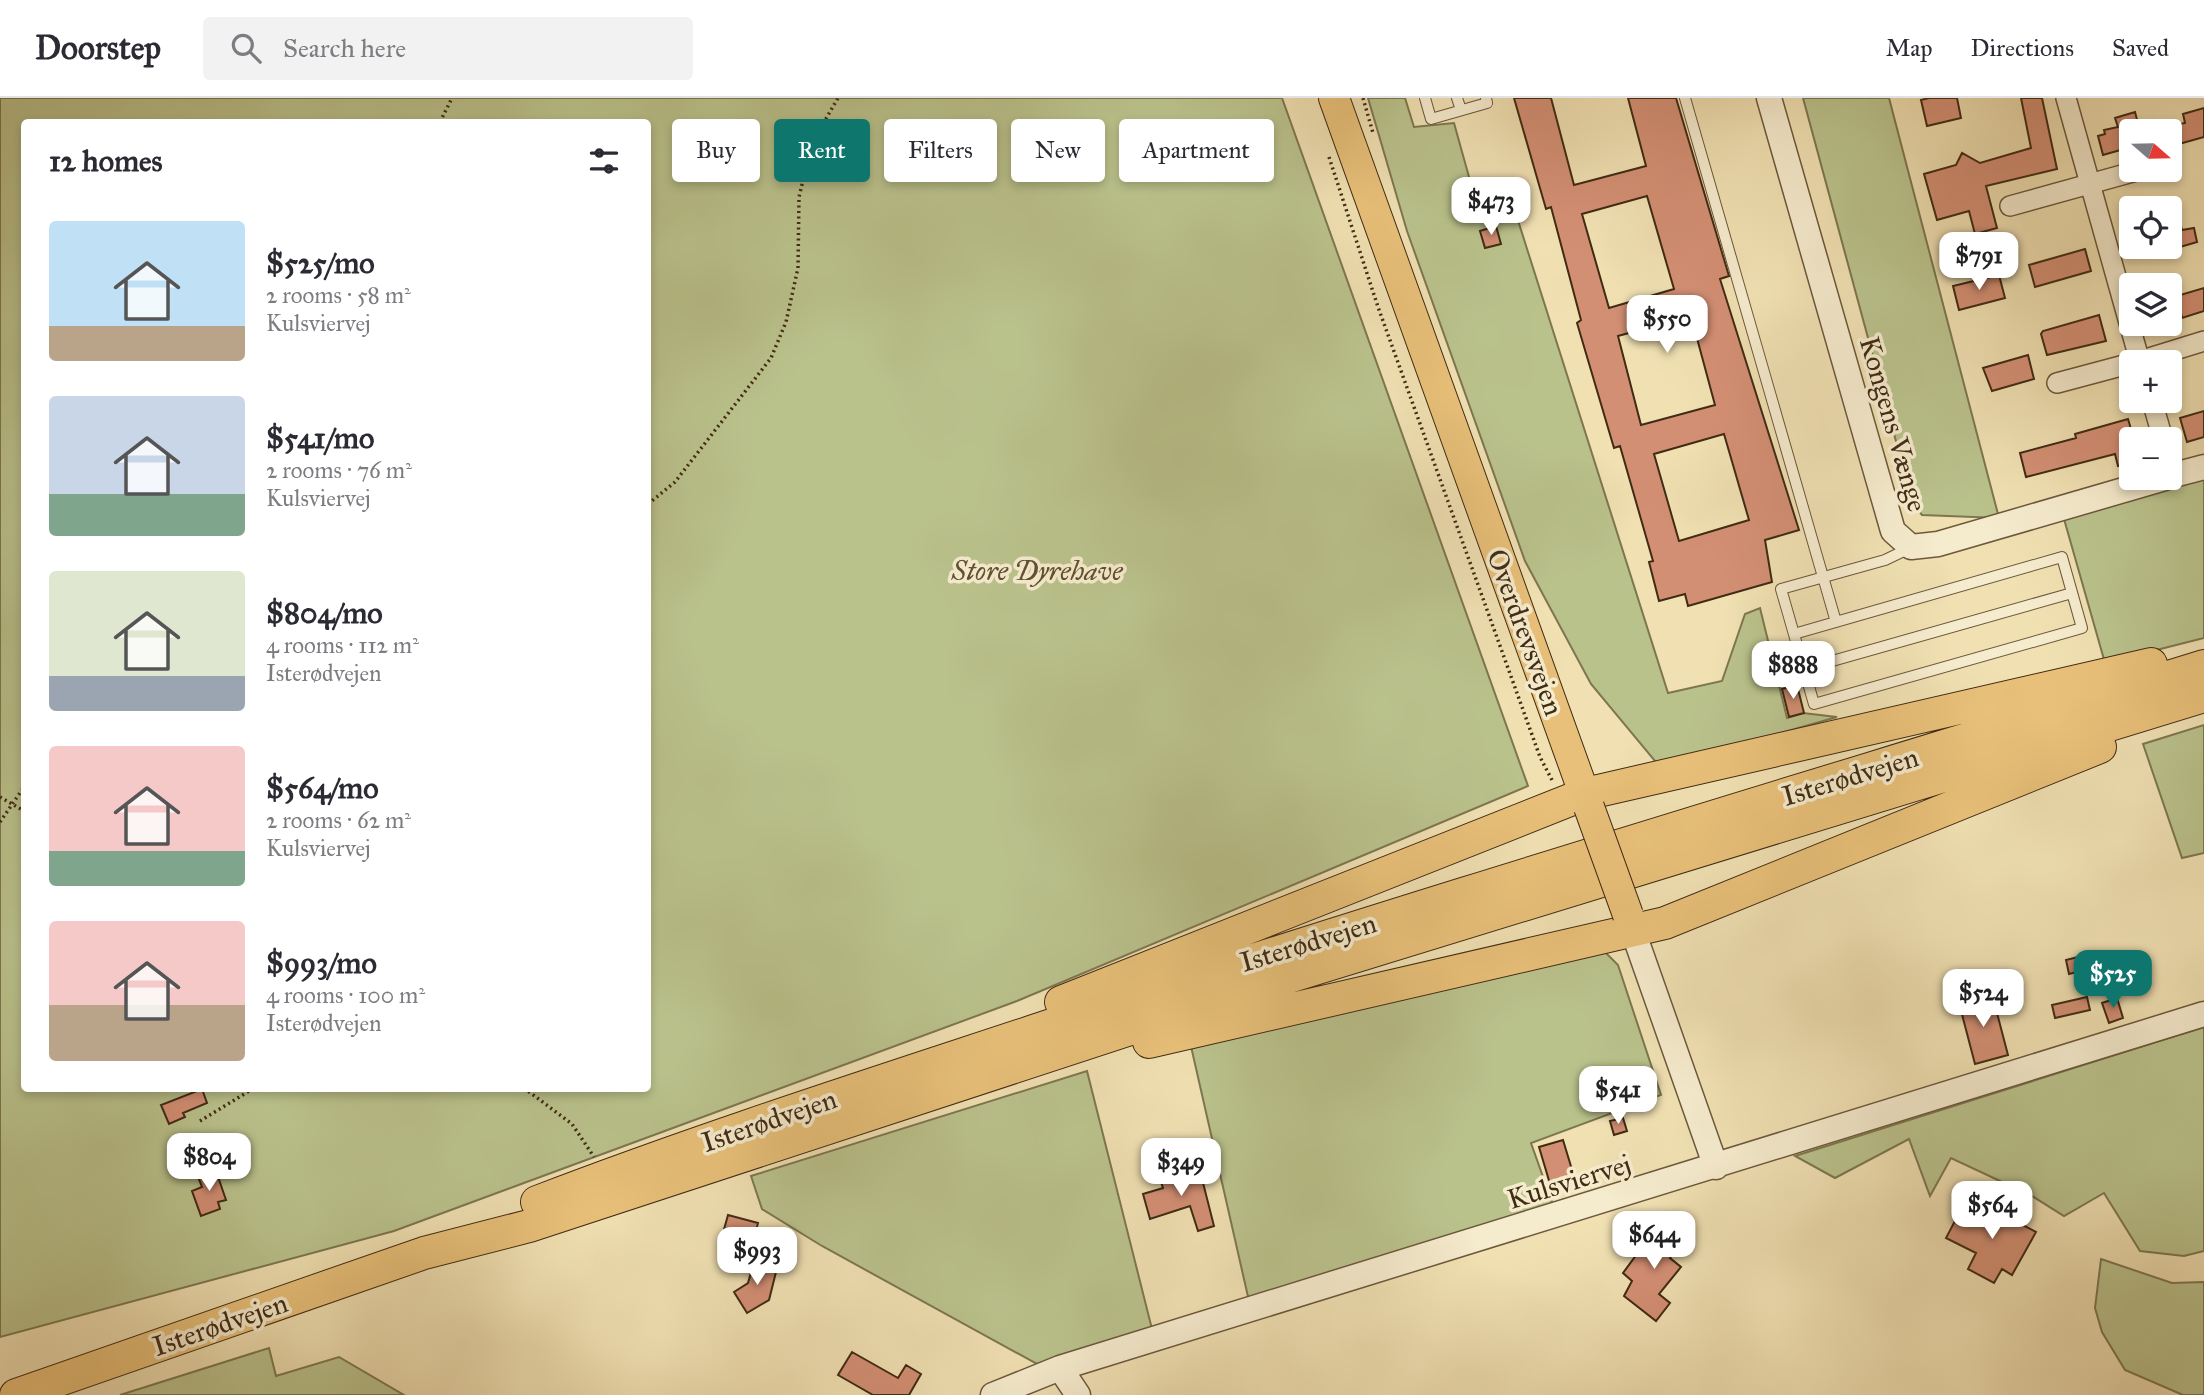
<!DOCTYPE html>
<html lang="en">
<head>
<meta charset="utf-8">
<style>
  body { margin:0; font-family:"IM FELL Great Primer",serif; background:#f2f2f3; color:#2b2b33; height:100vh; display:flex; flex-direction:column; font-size:26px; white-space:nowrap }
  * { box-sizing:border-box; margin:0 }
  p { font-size:23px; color:#7c7c81 }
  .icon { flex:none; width:38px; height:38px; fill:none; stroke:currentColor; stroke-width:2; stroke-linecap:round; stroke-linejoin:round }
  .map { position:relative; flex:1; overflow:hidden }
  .drawer { position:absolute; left:21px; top:21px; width:630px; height:973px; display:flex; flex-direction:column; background:#fff; border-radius:7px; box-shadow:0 4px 10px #0003 }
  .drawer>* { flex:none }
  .hud { position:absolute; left:672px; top:21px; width:665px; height:63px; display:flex; gap:14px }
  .needle { width:46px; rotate:110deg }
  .controls { position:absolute; left:2119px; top:21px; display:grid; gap:14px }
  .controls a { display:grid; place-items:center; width:63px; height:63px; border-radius:7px; background:#fff; box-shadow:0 4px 10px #0003; font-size:35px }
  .price { position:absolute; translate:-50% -60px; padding:0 16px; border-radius:14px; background:#fff; color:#222; font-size:23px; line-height:46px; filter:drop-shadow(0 2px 4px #0008) }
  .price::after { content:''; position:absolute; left:50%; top:42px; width:21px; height:16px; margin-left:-10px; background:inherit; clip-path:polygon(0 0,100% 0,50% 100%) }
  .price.selected { background:#0f766e; color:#fff }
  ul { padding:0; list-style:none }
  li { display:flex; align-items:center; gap:21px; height:175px; padding:0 28px }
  li span { display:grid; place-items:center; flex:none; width:196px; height:140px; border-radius:7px; color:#555 }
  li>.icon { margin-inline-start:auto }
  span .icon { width:84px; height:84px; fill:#fffc; stroke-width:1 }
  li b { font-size:30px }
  h2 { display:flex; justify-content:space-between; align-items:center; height:84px; padding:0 28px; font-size:30px }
  .tag { padding:0 24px; border-radius:7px; background:#fff; box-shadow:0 4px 10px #0003; font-size:24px; line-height:63px }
  .tag.selected { background:#0f766e; color:#fff }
  header { display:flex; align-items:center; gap:42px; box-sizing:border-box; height:98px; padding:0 35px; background:#fff; border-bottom:2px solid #e1e1e2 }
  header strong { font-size:33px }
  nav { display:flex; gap:38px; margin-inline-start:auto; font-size:24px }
  .search { width:490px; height:63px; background:#f2f2f3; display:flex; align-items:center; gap:18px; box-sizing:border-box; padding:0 24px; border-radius:7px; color:#7c7c81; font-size:26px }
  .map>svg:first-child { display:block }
</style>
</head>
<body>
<header>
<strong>Doorstep</strong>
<div class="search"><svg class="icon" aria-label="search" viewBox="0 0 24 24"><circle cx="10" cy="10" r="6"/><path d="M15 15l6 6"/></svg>Search here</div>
<nav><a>Map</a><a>Directions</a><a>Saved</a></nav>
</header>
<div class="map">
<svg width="2204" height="1297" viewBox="0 0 2204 1297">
  <rect width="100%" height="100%" fill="#f0e0b2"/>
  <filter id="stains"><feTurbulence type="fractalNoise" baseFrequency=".00286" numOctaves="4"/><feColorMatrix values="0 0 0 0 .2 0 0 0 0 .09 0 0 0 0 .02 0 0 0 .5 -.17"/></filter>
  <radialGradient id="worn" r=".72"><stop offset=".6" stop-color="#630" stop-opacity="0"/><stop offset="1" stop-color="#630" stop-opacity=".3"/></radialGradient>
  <path fill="#bac28c" stroke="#7d7650" stroke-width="2" fill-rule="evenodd" d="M 0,0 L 1282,0 L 1528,688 L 1017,903 L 394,1133 L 0,1239 ZM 24,24 L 648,24 L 648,990 L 24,990 Z
    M 1368,0 L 1405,0 L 1414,29 L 1454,25 L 1481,122 L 1515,113 L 1668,595 L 1722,583 L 1745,516 L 1760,510 L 1787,620 L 1803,615 L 1837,619 L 1660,669 L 1591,586 L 1525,463 L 1407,133 Z
    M 1803,0 L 1889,0 L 1999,420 L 1922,417 L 1913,406 Z
    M 2204,381 L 2204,540 L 2105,565 L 2064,421 Z
    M 2204,627 L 2204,755 L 2182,760 L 2143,646 Z
    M 1595,855 L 1606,855 L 1618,867 L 1661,997 L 1531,1045 L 1553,1107 L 1249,1203 L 1190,944 Z
    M 2204,929 L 2204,1153 L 2184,1158 L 2140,1153 L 2104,1095 L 2064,1118 L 2032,1098 L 1951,1060 L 1930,1098 L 1909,1041 L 1835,1080 L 1795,1058 Z
    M 1087,973 L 1152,1231 L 1037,1266 L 822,1148 L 762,1111 L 751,1078 Z
    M 2101,1161 L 2172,1185 L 2204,1184 L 2204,1297 L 2183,1297 L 2125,1272 L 2102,1234 L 2095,1210 Z
    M 269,1250 L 276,1278 L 339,1259 L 404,1297 L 120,1297 Z"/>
  <path fill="#d38f74" stroke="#402b14" stroke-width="2" fill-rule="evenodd" d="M 1514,0 L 1551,0 L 1574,87 L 1646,68 L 1628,0 L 1676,0 L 1729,178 L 1720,181 L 1799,432 L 1765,442 L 1772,484 L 1688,508 L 1685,496 L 1659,503 L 1649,464 L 1653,463 L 1620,348 L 1614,350 L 1577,225 L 1581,222 L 1551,109 L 1546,111 ZM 1647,98 L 1674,191 L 1609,210 L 1582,116 ZM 1691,218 L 1715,307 L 1641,327 L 1618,238 ZM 1724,336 L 1749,422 L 1679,443 L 1654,356 Z
    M 1929,0 L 1957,0 L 1961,20 L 1927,28 L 1921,2 Z
    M 2021,0 L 2042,0 L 2057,71 L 1986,88 L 1997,130 L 1975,136 L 1969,113 L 1937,122 L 1924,76 L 1956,67 L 1962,55 L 1980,65 L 2031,50 Z
    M 2204,10 L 2204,39 L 2179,46 L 2174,27 L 2185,25 L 2183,16 Z
    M 2135,14 L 2140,33 L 2132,33 L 2132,62 L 2127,63 L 2124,51 L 2103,57 L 2098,38 L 2105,36 L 2104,32 L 2118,29 L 2115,20 Z
    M 2170,104 L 2174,104 L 2182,132 L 2194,130 L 2197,144 L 2170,152 Z
    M 1496,128 L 1501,146 L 1485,150 L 1480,133 Z
    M 2085,151 L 2091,173 L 2035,189 L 2029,167 Z
    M 1999,177 L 2005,200 L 1959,212 L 1953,188 Z
    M 2204,190 L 2204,213 L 2182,220 L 2181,215 L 2170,218 L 2170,200 Z
    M 2099,217 L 2106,243 L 2047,257 L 2041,236 L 2043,233 Z
    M 2028,257 L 2034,281 L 1992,293 L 1983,270 Z
    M 2204,313 L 2204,339 L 2187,344 L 2180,320 Z
    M 2128,321 L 2134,341 L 2132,365 L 2118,368 L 2115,356 L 2026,379 L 2020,355 L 2076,340 L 2075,336 Z
    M 1797,587 L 1804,615 L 1789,619 L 1782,591 Z
    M 2086,857 L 2089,871 L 2069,876 L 2066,862 Z
    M 1992,896 L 2008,957 L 1975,966 L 1959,905 Z
    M 2087,899 L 2090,912 L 2055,920 L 2052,907 Z
    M 2117,900 L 2123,920 L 2109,925 L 2102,905 Z
    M 202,991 L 207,1005 L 183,1015 L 185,1019 L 169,1026 L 161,1007 Z
    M 1623,1020 L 1627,1033 L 1614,1037 L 1610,1023 Z
    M 1563,1042 L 1577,1088 L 1553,1096 L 1539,1049 Z
    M 1199,1069 L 1214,1128 L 1198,1133 L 1190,1108 L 1150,1121 L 1143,1096 L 1163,1090 L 1160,1081 Z
    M 215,1070 L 226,1102 L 218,1104 L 220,1111 L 201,1118 L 192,1093 L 202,1089 L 197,1076 Z
    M 1979,1104 L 2036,1134 L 2012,1177 L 2002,1171 L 1994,1185 L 1968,1171 L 1976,1155 L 1946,1140 L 1957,1119 L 1969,1125 Z
    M 728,1117 L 758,1125 L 748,1164 L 735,1161 L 740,1139 L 723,1135 Z
    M 1662,1122 L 1685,1141 L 1670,1160 L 1681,1169 L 1659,1196 L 1670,1205 L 1656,1223 L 1624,1198 L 1632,1183 L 1623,1175 Z
    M 754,1164 L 777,1170 L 769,1202 L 747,1215 L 734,1194 L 748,1185 Z
    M 852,1254 L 898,1280 L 906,1267 L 921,1276 L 909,1297 L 873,1297 L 838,1277 Z"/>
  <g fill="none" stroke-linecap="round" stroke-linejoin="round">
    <defs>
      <path id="service" d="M 1425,0 L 1431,21 L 1487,5 L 1486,0
        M 1457,0 L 1461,12
        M 1685,0 L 1836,524
        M 1794,536 L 2062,459 L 2082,530 L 1814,606 L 1781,491 L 1885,462 L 1910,450
        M 1804,571 L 2072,495"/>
      <path id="minor" d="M 2066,0 L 2140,264
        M 2010,108 L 2140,72
        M 2136,264 L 2204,243
        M 2057,285 L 2132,265
        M 2152,303 L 2163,341"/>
      <path id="tertiary" d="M 1769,0 L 1893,433 L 1911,449 L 1938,446 L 2165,380
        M 2170,378 L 2204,369
        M 1633,833 L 1716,1069
        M 1060,1270 L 1078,1297
        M 993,1297 L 1060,1270 L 2204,916"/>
      <path id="primary" d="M 1334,0 L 1589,709"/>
      <path id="trunk" d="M 1061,904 L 1585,696 L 2151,566
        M 1149,944 L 1665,825 L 2100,649
        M 537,1104 C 709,1038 886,982 1061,924 C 1440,800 1823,686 2204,568
        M 16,1297 L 424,1155 L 529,1128 L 1298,876 L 2204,598"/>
    </defs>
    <use href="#service" stroke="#6c583c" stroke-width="12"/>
    <use href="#minor" stroke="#6c583c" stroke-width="22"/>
    <use href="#tertiary" stroke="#6c583c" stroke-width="27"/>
    <use href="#primary" stroke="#402b14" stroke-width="32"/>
    <use href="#trunk" stroke="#402b14" stroke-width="34"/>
    <path stroke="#402b14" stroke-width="3.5" stroke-dasharray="2 3.5" stroke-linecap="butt" d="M 1363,0 L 1373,35
      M 440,24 L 452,0
      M 1329,59 L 1378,209 L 1540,659 L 1553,684
      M 648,406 L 675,384 L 771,260 L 786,224 L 798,170 L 799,99 L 812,45 L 838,0
      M 0,699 L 24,713
      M 0,724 L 24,689
      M 524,990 L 572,1026 L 594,1059
      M 200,1023 L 254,990"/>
    <use href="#service" stroke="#f5ebcd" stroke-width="10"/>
    <use href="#minor" stroke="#f5ebcd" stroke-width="19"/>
    <use href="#tertiary" stroke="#f5ebcd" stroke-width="24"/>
    <use href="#primary" stroke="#e8c079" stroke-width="30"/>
    <use href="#trunk" stroke="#e8c079" stroke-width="32"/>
    <defs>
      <path id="primary-bridge" d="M 1589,709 L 1628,817"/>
    </defs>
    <use href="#primary-bridge" stroke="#402b14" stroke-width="32" stroke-linecap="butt"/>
    <use href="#primary-bridge" stroke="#e8c079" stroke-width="30"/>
  </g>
  <g text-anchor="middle" stroke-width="7" stroke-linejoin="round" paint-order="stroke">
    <g font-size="28" fill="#402b14" stroke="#f5ebcd">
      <text transform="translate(1894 326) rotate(74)" y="10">Kongens Vænge</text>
      <text transform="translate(1526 534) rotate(70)" y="10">Overdrevsvejen</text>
      <text transform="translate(1850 678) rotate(-17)" y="10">Isterødvejen</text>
      <text transform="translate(1308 844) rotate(-17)" y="10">Isterødvejen</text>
      <text transform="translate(769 1022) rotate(-19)" y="10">Isterødvejen</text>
      <text transform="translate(1569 1083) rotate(-17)" y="10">Kulsviervej</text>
      <text transform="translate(220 1226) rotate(-19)" y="10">Isterødvejen</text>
    </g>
    <g font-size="28" font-style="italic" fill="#5e5132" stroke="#f5ebcd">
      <text x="1037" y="482">Store Dyrehave</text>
    </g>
  </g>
  <rect width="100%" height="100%" filter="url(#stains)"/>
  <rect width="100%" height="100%" fill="url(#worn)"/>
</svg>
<div class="controls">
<a><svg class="needle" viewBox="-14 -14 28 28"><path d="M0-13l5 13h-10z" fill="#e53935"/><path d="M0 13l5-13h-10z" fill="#7c7c81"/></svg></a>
<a><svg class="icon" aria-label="locate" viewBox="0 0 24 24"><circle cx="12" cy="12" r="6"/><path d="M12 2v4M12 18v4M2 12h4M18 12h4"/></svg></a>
<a><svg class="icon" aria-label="layers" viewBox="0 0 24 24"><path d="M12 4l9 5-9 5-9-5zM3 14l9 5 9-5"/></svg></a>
<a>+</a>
<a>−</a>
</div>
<b class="price" style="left:1491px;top:139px">$473</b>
<b class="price" style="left:1979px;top:194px">$791</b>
<b class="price" style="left:1667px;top:257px">$550</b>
<b class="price" style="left:1793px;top:603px">$888</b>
<b class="price selected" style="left:2113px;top:912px">$525</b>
<b class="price" style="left:1983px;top:931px">$524</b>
<b class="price" style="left:1618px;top:1028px">$541</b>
<b class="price" style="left:209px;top:1095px">$804</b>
<b class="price" style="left:1181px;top:1100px">$349</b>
<b class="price" style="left:1992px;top:1143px">$564</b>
<b class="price" style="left:1654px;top:1173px">$644</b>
<b class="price" style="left:757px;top:1189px">$993</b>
<div class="hud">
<a class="tag">Buy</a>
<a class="tag selected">Rent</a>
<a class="tag">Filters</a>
<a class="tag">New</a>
<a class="tag">Apartment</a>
</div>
<section class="drawer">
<h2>12 homes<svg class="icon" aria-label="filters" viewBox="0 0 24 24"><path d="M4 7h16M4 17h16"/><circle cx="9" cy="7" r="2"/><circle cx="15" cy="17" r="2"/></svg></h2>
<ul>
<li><span style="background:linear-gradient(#bfe0f5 75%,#b9a48a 0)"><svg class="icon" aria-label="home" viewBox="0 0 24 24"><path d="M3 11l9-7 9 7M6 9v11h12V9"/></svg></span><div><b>$525/mo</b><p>2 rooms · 58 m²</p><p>Kulsviervej</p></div></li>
<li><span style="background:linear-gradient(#c9d6e8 70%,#7fa58c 0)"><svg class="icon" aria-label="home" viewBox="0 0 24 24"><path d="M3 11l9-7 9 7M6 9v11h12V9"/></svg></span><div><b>$541/mo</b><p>2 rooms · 76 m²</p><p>Kulsviervej</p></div></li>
<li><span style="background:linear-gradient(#dfe7d0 75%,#9aa5b1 0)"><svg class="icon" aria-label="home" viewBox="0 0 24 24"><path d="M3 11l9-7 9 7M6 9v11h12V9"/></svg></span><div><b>$804/mo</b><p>4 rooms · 112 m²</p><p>Isterødvejen</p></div></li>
<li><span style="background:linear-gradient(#f6c9c9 75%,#7fa58c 0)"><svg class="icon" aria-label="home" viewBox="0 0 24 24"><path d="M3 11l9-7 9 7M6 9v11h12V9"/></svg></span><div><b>$564/mo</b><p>2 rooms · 62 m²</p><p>Kulsviervej</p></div></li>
<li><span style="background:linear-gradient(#f6c9c9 60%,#b9a48a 0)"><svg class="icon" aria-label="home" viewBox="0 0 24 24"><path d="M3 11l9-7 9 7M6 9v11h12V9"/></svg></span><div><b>$993/mo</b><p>4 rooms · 100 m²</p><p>Isterødvejen</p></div></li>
</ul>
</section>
</div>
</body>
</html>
